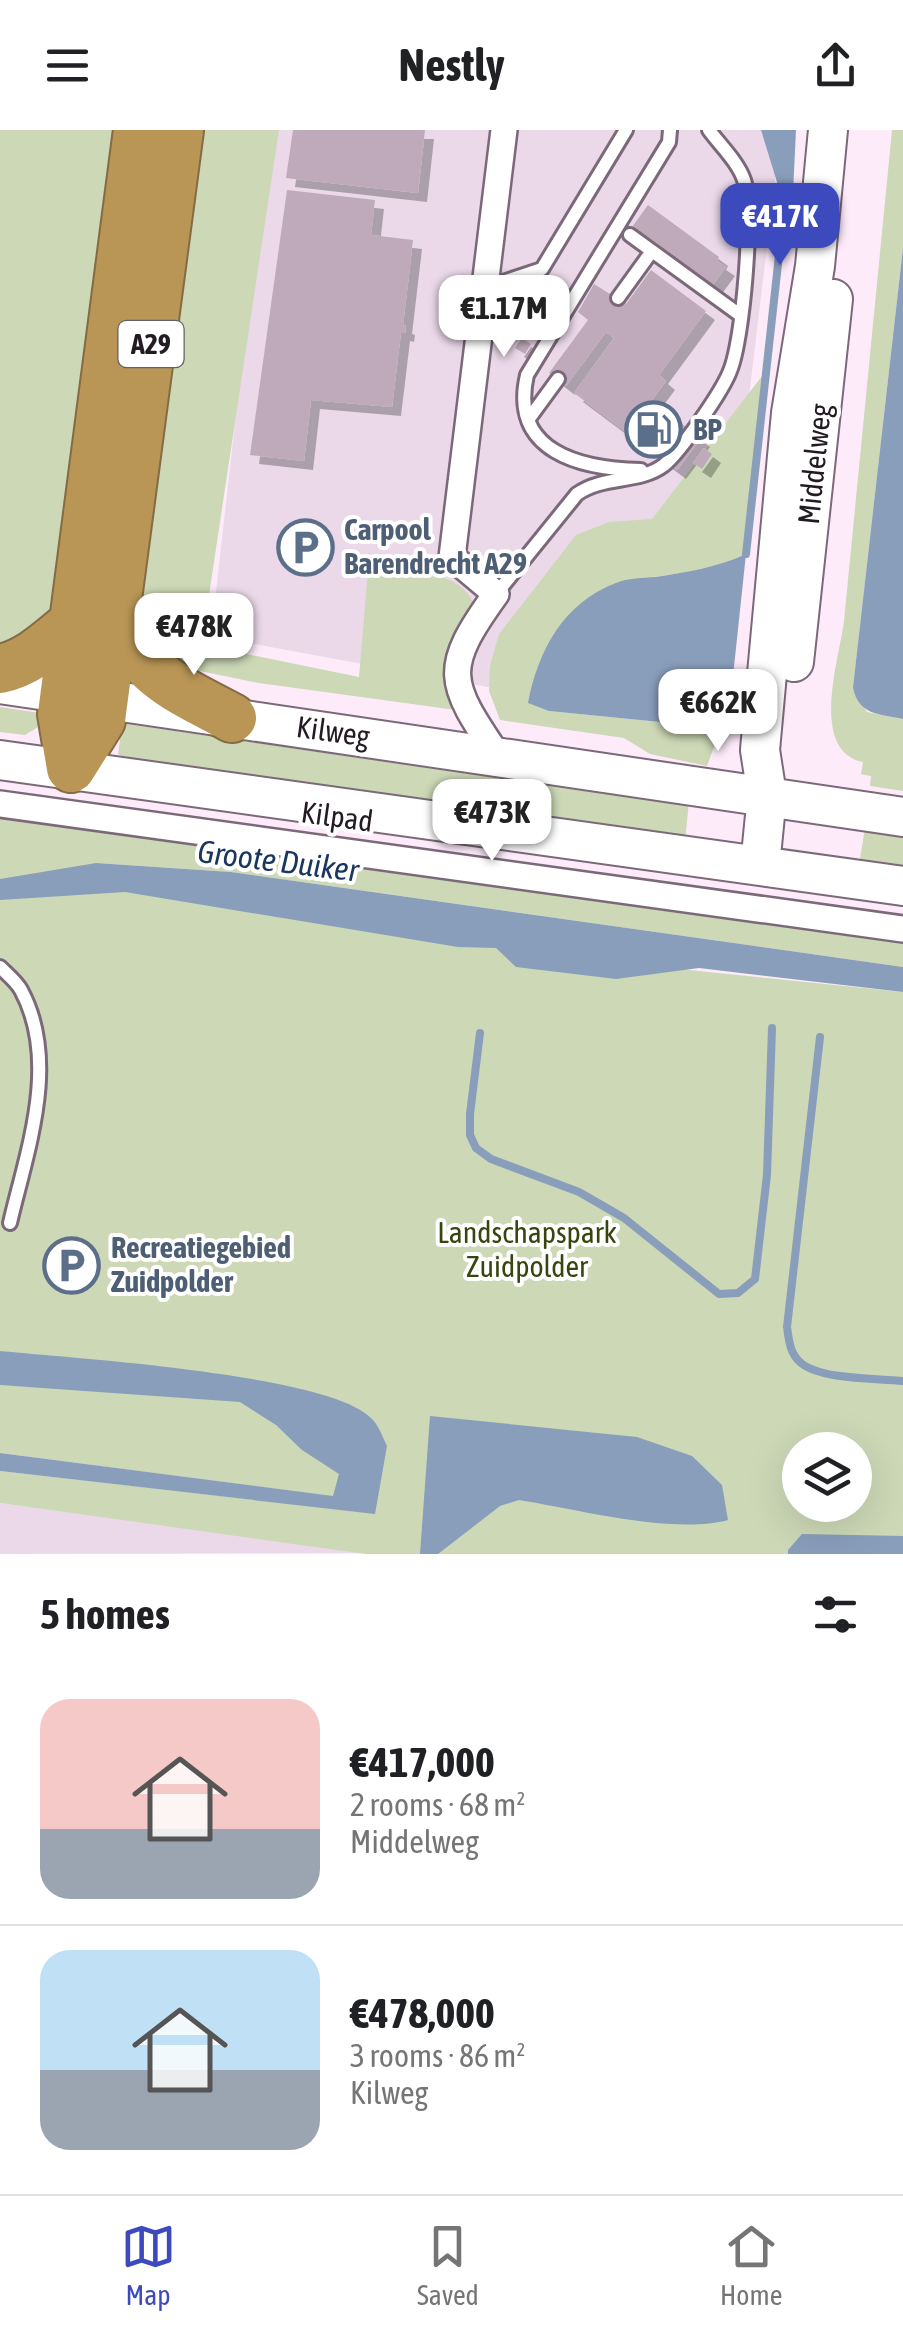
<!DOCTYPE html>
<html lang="en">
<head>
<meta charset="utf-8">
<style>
  body { margin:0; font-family:"Asap Condensed",sans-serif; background:#f2f2f2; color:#202124; height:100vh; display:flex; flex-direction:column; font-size:38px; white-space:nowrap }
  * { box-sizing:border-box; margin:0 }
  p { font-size:32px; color:#757577 }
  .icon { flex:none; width:55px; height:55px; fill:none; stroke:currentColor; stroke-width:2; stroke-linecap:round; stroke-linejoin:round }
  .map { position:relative; height:1424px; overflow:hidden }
  .sheet { display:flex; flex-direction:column; background:#fff; flex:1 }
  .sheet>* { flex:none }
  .controls { position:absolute; left:782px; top:1302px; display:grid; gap:20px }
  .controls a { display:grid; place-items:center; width:90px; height:90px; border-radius:50%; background:#fff; box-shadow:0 10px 40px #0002; font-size:50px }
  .price { position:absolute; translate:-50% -85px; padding:0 22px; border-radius:20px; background:#fff; color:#222; font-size:32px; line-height:65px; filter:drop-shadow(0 2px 5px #0008) }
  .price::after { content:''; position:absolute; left:50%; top:60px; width:30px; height:22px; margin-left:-15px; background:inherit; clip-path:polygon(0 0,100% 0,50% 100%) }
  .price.selected { background:#3c4abd; color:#fff }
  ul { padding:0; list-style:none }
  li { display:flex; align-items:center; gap:30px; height:250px; padding:0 40px }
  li+li { border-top:2px solid #e0e0e0 }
  li span { display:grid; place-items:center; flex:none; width:280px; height:200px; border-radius:30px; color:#555 }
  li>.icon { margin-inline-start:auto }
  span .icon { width:120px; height:120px; fill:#fffc; stroke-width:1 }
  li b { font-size:42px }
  h2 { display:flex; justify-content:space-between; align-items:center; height:120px; padding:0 40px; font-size:42px }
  header { display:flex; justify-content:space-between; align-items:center; height:130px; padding:0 40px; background:#fff; font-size:45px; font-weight:700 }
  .tabs { display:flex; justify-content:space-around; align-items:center; height:140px; border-top:2px solid #e0e0e0; background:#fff; font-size:28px; color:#757577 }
  .tabs a { display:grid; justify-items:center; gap:5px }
  .tabs .selected { color:#3c4abd }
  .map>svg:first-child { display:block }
</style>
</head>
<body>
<header><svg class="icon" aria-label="menu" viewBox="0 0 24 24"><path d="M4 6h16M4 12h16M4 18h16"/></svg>Nestly<svg class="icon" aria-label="share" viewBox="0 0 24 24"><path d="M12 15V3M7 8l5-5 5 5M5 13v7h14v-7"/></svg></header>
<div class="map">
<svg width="903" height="1424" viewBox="0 0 903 1424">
  <defs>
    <filter id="shadow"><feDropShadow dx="9" dy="9" stdDeviation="0" flood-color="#0004"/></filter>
  </defs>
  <rect width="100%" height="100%" fill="#fdebfa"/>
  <path fill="#ebd9ea" d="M 268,0 L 781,0 L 735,383 L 504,560 L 211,506 Z
    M 0,1373 L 366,1423 L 0,1424 Z"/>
  <path fill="#ccd8b6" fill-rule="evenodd" d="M 0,0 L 114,0 L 54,480 L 0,527 Z
    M 190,0 L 279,0 L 203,505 L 207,516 L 359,547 L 368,440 C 403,442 457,436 474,474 L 456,580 L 259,553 L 195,540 L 136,507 Z
    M 892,0 L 903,0 L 903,118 L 853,557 L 867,582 L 903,589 L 903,661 L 870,656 L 871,646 L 861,644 L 863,632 C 809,621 839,530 844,491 Z
    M 766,241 L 746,424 L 709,439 L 618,452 L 549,581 L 690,595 L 709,595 L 725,586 L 707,636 L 650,624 L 624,608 L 500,590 L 489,561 L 490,536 L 499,504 L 576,405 L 609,392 L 652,389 Z
    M 0,577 L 40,583 L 38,597 L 25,605 L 0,602 Z
    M 114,592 L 544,655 L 689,671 L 685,711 L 134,633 L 118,624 L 120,610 Z
    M 0,687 L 903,812 L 903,837 L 231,742 L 96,733 L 689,840 L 903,862 L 903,1424 L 366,1424 L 0,1373 L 0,1341 L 363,1382 L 323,1365 L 0,1323 L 0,1255 L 74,1259 L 0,1227 ZM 800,1320 L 855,1320 L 855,1375 L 800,1375 Z
    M 865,698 L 903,704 L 903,741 L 859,735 Z"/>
  <path fill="#899ebb" d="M 761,0 L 796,0 L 793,63 L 780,62 Z
    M 903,118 L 903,589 C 879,584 858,585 853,557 Z
    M 746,424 L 731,565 L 725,586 L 709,595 L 690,595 L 549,581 L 528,573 C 538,521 563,473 616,453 C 628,448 643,448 655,447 C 687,442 716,438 746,424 Z
    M 96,733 L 231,742 L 903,837 L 903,862 L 699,838 L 616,849 L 516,837 L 496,818 L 458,817 L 125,762 L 0,770 L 0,749 Z
    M 0,1221 C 69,1228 332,1244 372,1289 C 379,1296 383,1308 387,1316 L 375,1384 L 0,1341 L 0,1323 L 333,1366 L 339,1344 L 302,1320 L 276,1295 L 240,1272 L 0,1255 Z
    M 430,1286 L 637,1307 L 692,1326 L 722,1355 L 728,1390 C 674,1405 576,1379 519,1370 L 500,1376 L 438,1424 L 420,1424 Z
    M 802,1404 L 903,1406 L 903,1424 L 788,1424 L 788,1420 Z"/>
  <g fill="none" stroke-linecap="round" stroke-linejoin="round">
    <path stroke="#899ebb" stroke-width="8" d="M 746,424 L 786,62
      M 480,903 L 470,984 L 470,1005 L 476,1018 L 491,1029 L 579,1062 L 624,1088 L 719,1164 L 738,1163 L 755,1149 L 767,1045 L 772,898
      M 820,907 L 787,1197 C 789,1211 790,1224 801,1233 C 822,1250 876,1248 903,1251"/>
  </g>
  <path fill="#bfaabc" filter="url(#shadow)" d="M 293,0 L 425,0 L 418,63 L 286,48 Z
    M 287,60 L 375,70 L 371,105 L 413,110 L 403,195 L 406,196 L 405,203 L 401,202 L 392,277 L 311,270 L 304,331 L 250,325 Z
    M 648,75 L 719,127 L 717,131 L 726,137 L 712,156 L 632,97 Z
    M 651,140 L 706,181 L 659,245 L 666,251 L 651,271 L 701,308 L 677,340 L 574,263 L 614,208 L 606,202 L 566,256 L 549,243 L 588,190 L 578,182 L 594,154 L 626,174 Z
    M 522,208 L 531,214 L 525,224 L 515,218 Z
    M 704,318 L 712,324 L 702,339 L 693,333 Z"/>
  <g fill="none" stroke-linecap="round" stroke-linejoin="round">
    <defs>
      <path id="service" d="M 630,105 L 740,185
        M 485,158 L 542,139 L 626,0
        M 618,168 L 652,121
        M 528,290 L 558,249
        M 641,340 C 581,339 509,322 527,245 L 669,12 L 670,0
        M 496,464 L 577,364 C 604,345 639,354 664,335 C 680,322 722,262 730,241 C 743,210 754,81 744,50 C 738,32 720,15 709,0
        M 0,837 C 7,844 17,852 21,860 C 60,932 27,1020 10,1093"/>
      <path id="minor" d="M 498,626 C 447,551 442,539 496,464 L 452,427 L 504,0
        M 0,674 L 903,799"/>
      <path id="secondary" d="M 794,532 L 833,169
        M 0,554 L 903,687
        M 0,630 L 903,756
        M 760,736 L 767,665 L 760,620 L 791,283 L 815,136 L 828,0"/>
      <path id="motorway" d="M 116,489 C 146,548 176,558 232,588
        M 0,539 C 30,533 51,511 75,492
        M 71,638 L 101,590 L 179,0
        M 71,638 L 62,584 L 138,0"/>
    </defs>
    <use href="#service" stroke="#7b6979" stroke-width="18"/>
    <use href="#minor" stroke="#7b6979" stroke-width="30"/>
    <use href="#secondary" stroke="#7b6979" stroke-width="42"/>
    <use href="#motorway" stroke="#846b44" stroke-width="52"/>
    <use href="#service" stroke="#fff" stroke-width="12"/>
    <use href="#minor" stroke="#fff" stroke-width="25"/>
    <use href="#secondary" stroke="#fff" stroke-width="38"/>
    <use href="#motorway" stroke="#b99656" stroke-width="48"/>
  </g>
  <defs>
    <symbol id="fuel-ring" viewBox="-11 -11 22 22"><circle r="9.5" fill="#fff" stroke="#5c6f8a" stroke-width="1.5"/><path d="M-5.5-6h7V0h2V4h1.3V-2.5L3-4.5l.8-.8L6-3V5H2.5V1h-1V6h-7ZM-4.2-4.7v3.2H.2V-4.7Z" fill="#5c6f8a"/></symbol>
    <symbol id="parking-ring" viewBox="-11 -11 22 22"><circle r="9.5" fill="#fff" stroke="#5c6f8a" stroke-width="1.5"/><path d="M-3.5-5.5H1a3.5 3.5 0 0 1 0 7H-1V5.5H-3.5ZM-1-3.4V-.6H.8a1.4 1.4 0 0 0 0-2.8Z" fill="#5c6f8a"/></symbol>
  </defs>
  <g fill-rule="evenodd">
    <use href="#fuel-ring" x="622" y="268" width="63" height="63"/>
    <use href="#parking-ring" x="274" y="386" width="63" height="63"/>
    <use href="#parking-ring" x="40" y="1104" width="63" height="63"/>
  </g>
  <g text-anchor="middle" stroke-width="8" stroke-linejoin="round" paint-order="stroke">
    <rect fill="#fff" stroke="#645f64" stroke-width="2.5" x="118.5" y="191" width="65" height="46" rx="8"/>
    <g font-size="28" font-weight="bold" fill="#221b22">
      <text x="151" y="224">A29</text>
    </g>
    <g font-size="30" font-weight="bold" fill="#4e5e75" stroke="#fff" text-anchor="start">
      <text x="693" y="310">BP</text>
      <text x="344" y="410">Carpool<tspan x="344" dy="34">Barendrecht A29</tspan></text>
      <text x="111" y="1128">Recreatiegebied<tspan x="111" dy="34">Zuidpolder</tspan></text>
    </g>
    <g font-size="30" fill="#221b22" stroke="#fff">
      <text transform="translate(815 334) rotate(-84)" y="10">Middelweg</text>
      <text transform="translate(333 602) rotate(8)" y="10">Kilweg</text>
      <text transform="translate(337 687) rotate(8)" y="10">Kilpad</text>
    </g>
    <g font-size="30" fill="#37450e" stroke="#fff">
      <text x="527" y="1113">Landschapspark<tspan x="527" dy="34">Zuidpolder</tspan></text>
    </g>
    <g font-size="32" font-style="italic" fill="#19365e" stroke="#fff">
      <text transform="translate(278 731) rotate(7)" y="11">Groote Duiker</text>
    </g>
  </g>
</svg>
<div class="controls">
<a><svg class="icon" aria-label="layers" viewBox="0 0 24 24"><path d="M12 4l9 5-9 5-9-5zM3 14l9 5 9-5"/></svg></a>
</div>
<b class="price selected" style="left:780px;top:138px">€417K</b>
<b class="price" style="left:504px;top:230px">€1.17M</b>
<b class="price" style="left:194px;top:548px">€478K</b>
<b class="price" style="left:718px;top:624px">€662K</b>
<b class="price" style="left:492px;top:734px">€473K</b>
</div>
<section class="sheet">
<h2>5 homes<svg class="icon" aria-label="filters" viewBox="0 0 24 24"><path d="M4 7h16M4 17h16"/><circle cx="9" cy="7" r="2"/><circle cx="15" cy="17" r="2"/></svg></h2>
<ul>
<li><span style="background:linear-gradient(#f6c9c9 65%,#9aa5b1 0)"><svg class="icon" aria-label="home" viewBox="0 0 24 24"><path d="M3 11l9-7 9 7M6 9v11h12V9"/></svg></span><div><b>€417,000</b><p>2 rooms · 68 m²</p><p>Middelweg</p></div></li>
<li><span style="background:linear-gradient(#bfe0f5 60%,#9aa5b1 0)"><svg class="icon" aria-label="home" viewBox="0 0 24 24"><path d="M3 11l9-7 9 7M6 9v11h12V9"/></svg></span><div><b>€478,000</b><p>3 rooms · 86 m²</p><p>Kilweg</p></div></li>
</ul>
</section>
<nav class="tabs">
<a class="selected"><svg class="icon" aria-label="map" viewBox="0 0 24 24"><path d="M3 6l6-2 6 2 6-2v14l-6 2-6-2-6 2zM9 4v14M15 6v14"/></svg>Map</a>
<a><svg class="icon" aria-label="saved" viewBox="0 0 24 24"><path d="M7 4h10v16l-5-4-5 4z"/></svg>Saved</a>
<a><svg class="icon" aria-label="home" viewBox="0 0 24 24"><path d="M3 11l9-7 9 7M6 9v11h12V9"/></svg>Home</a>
</nav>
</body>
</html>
